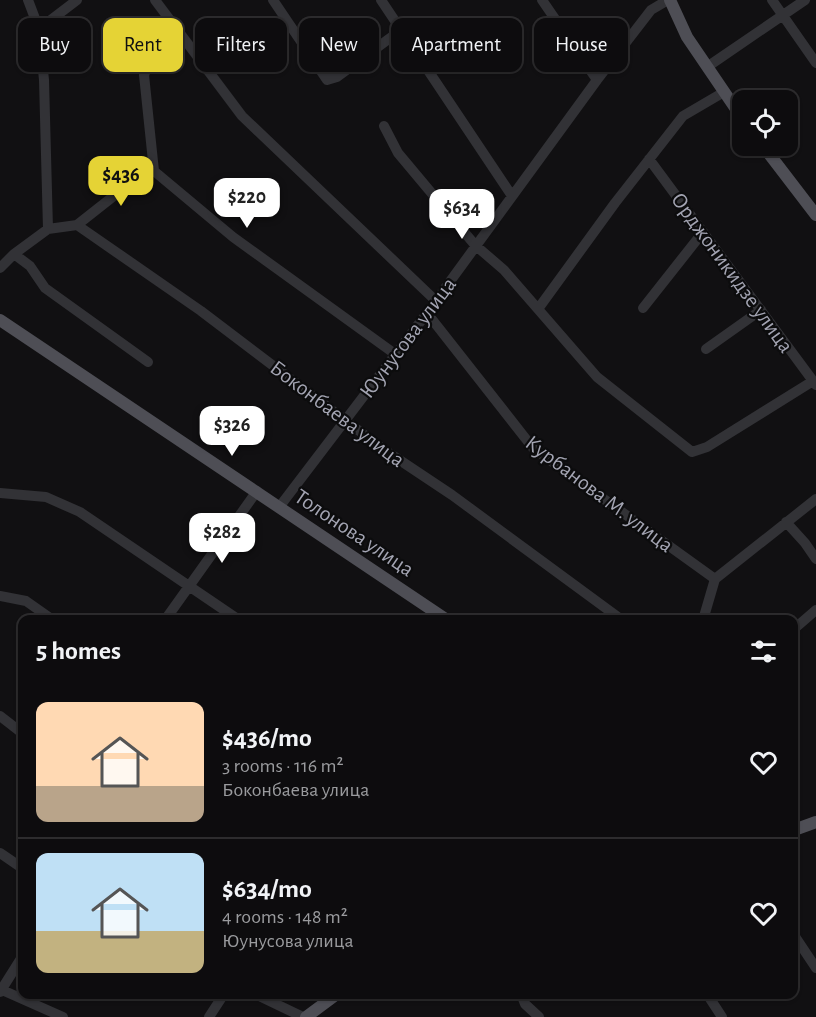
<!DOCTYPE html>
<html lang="en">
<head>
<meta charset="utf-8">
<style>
  body { margin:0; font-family:"Alegreya Sans",sans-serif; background:#161517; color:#f1f3f6; height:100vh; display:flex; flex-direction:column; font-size:22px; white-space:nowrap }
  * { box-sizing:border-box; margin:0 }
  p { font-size:20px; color:#9a9b9e }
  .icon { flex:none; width:33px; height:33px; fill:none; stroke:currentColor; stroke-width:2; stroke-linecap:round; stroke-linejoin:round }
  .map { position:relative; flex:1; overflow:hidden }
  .drawer { position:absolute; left:18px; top:615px; width:780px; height:384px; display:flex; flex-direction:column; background:#0d0c0e; border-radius:12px; box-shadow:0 2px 4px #0004,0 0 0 2px #2d2c2e }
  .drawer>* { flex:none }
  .hud { position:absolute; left:18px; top:18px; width:780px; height:54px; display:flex; gap:12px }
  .controls { position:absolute; left:732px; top:90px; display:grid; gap:12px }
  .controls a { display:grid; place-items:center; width:66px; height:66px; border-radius:12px; background:#0d0c0e; box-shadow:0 2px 4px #0004,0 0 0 2px #2d2c2e; font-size:30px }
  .price { position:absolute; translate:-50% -51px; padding:0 14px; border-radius:12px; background:#fff; color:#222; font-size:20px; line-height:39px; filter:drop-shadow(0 2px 3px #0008) }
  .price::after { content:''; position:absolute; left:50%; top:36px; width:18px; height:14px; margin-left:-9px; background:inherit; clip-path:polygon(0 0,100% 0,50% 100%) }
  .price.current { background:#e5d335; color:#111 }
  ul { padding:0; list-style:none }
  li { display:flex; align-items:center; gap:18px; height:150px; padding:0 18px }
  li+li { border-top:2px solid #2d2c2e }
  li span { display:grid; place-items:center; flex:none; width:168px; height:120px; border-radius:12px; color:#555 }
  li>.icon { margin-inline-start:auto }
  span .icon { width:72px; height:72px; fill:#fffc; stroke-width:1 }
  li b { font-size:26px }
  h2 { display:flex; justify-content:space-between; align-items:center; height:72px; padding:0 18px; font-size:26px }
  .tag { padding:0 21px; border-radius:12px; background:#0d0c0e; box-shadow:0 2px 4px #0004,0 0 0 2px #2d2c2e; font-size:21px; line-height:54px }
  .tag.current { background:#e5d335; color:#111 }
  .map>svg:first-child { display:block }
</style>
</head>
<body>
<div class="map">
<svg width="816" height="1017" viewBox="0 0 816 1017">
  <rect width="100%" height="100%" fill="#111012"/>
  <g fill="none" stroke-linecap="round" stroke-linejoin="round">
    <path stroke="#323236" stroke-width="10" d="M 28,0 L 39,29 L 44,80 L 48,229
      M 155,0 L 242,116 L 436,301
      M 273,0 L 327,80 L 337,77 L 401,30
      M 381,0 L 512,196
      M 542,0 L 597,80
      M 772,0 L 816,63
      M 39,29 L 77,0
      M 175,29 L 153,53 L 144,75 L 154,171 L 233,237 L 395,354
      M 707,67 L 805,0
      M 384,126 L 398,153 L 475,245 L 504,270 L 597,377 L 692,452 L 707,447 L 813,381
      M 649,159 L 816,385
      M 77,225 L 129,184 L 154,171
      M 14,254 L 30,266 L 45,288 L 148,362
      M 0,268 L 14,254 L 48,229 L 77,225 L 201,311 L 383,449 L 452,495 L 622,620
      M 643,308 L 703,232
      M 538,309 L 615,203 L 683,116 L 724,92
      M 427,313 L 533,448 L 715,579
      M 706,349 L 761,310
      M 0,493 L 46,497 L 80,512 L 239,620
      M 280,506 L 427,313 L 597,80 L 651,10 L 668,0
      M 786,522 L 805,543 L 816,559
      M 0,596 L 26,601 L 53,620
      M 165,620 L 257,491
      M 703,620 L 715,579 L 816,499
      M 794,629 L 816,610
      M 0,716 L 22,733
      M 0,853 L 22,868
      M 794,935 L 816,968
      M 0,989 L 63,1017
      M 0,992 L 22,957
      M 255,994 L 303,1017
      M 521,994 L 525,1004 L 539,1017
      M 707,994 L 722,1017
      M 209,1017 L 224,994"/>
    <path stroke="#4e4e55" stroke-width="12" d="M 670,0 L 687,37 L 742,118
      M 763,146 L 816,215
      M 0,320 L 447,620
      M 794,830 L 816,822
      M 306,1017 L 337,994"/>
  </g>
  <g text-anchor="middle" stroke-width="4.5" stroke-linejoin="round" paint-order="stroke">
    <g font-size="22" fill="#a3a4b2" stroke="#0c0c0d">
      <text transform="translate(733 272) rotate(54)" y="8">Орджоникидзе улица</text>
      <text transform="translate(407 337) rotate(-53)" y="8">Юунусова улица</text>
      <text transform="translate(338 413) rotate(37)" y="8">Боконбаева улица</text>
      <text transform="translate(600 493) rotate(37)" y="8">Курбанова М. улица</text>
      <text transform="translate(355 532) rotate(34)" y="8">Толонова улица</text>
    </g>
  </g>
</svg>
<div class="controls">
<a><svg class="icon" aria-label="locate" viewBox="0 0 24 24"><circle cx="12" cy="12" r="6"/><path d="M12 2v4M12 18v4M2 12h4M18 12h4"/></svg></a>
</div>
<b class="price current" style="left:121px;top:207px">$436</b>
<b class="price" style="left:247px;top:229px">$220</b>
<b class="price" style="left:462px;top:240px">$634</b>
<b class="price" style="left:232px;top:457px">$326</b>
<b class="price" style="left:222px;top:564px">$282</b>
<div class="hud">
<a class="tag">Buy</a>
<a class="tag current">Rent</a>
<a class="tag">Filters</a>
<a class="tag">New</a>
<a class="tag">Apartment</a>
<a class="tag">House</a>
</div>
<section class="drawer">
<h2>5 homes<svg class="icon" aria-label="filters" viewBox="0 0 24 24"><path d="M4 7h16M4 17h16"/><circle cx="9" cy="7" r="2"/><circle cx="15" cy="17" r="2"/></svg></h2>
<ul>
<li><span style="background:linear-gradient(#ffd9b3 70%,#b9a48a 0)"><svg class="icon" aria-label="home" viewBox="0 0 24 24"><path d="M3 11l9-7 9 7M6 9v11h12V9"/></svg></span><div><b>$436/mo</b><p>3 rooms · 116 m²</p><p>Боконбаева улица</p></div><svg class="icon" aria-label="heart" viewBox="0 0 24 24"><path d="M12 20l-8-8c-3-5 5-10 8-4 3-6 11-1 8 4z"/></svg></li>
<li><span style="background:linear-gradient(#bfe0f5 65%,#c2b280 0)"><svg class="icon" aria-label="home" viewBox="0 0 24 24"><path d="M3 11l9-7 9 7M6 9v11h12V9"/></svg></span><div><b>$634/mo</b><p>4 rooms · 148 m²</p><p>Юунусова улица</p></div><svg class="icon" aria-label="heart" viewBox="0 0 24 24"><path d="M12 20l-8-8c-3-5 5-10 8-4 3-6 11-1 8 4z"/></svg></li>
</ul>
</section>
</div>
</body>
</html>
